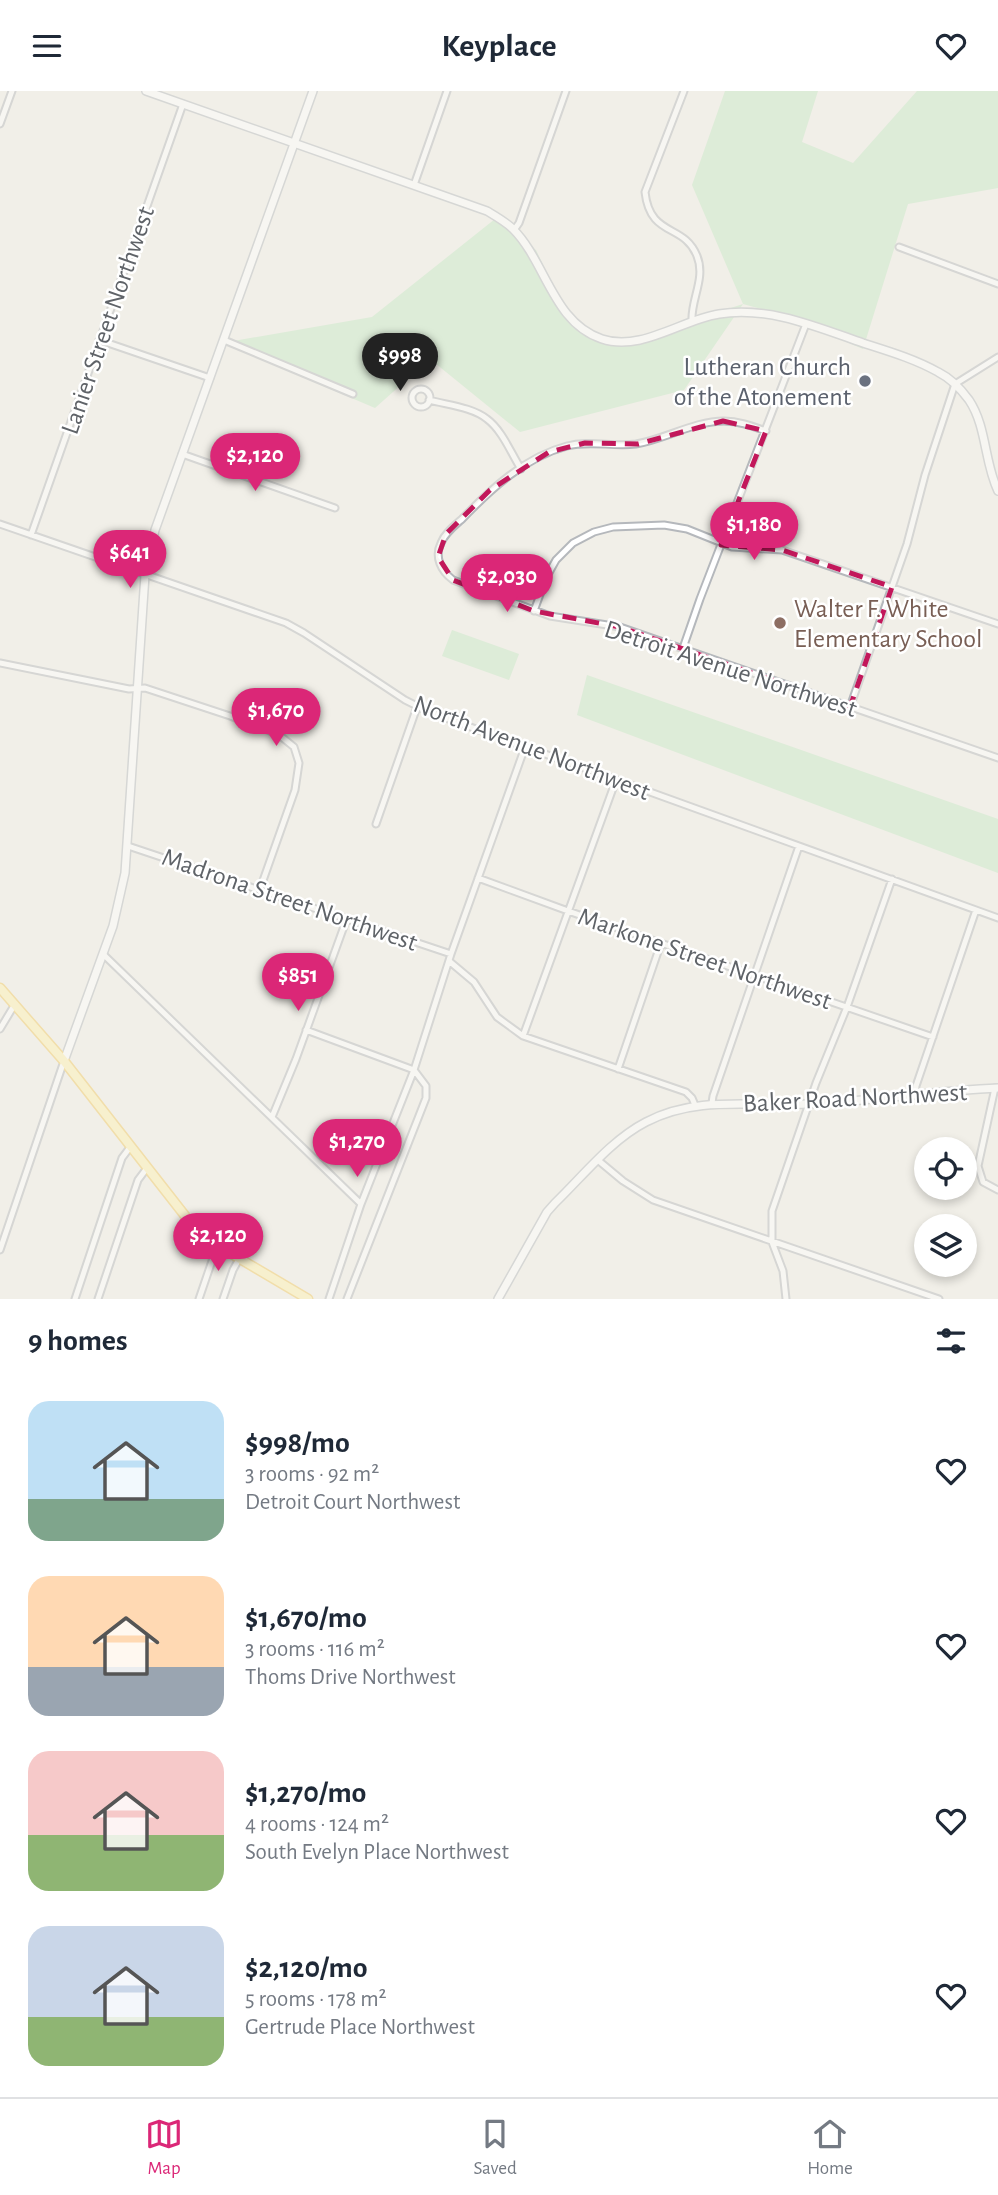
<!DOCTYPE html>
<html lang="en">
<head>
<meta charset="utf-8">
<style>
  body { margin:0; font-family:"Alegreya Sans",sans-serif; background:#f6f6f7; color:#1f2937; height:100vh; display:flex; flex-direction:column; font-size:26px; white-space:nowrap }
  * { box-sizing:border-box; margin:0 }
  p { font-size:23px; color:#747a83 }
  .icon { flex:none; width:38px; height:38px; fill:none; stroke:currentColor; stroke-width:2; stroke-linecap:round; stroke-linejoin:round }
  .map { position:relative; height:1208px; overflow:hidden }
  .details { display:flex; flex-direction:column; background:#fff; flex:1 }
  .details>* { flex:none }
  .buttons { position:absolute; left:914px; top:1046px; display:grid; gap:14px }
  .buttons a { display:grid; place-items:center; width:63px; height:63px; border-radius:50%; background:#fff; box-shadow:0 4px 10px #0003; font-size:35px }
  .price { position:absolute; translate:-50% -60px; padding:0 16px; border-radius:24px; background:#db2777; color:#fff; font-size:23px; line-height:46px; filter:drop-shadow(0 2px 4px #0008) }
  .price::after { content:''; position:absolute; left:50%; top:42px; width:21px; height:16px; margin-left:-10px; background:inherit; clip-path:polygon(0 0,100% 0,50% 100%) }
  .price.on { background:#222; color:#fff }
  ul { padding:0; list-style:none }
  li { display:flex; align-items:center; gap:21px; height:175px; padding:0 28px }
  li span { display:grid; place-items:center; flex:none; width:196px; height:140px; border-radius:21px; color:#555 }
  li>.icon { margin-inline-start:auto }
  span .icon { width:84px; height:84px; fill:#fffc; stroke-width:1 }
  li b { font-size:30px }
  h2 { display:flex; justify-content:space-between; align-items:center; height:84px; padding:0 28px; font-size:30px }
  header { display:flex; justify-content:space-between; align-items:center; height:91px; padding:0 28px; background:#fff; font-size:32px; font-weight:700 }
  .tabs { display:flex; justify-content:space-around; align-items:center; height:98px; border-top:2px solid #e0e1e3; background:#fff; font-size:19px; color:#747a83 }
  .tabs a { display:grid; justify-items:center; gap:4px }
  .tabs .on { color:#db2777 }
  .map>svg:first-child { display:block }
</style>
</head>
<body>
<header><svg class="icon" aria-label="menu" viewBox="0 0 24 24"><path d="M4 6h16M4 12h16M4 18h16"/></svg>Keyplace<svg class="icon" aria-label="heart" viewBox="0 0 24 24"><path d="M12 20l-8-8c-3-5 5-10 8-4 3-6 11-1 8 4z"/></svg></header>
<div class="map">
<svg width="998" height="1208" viewBox="0 0 998 1208">
  <rect width="100%" height="100%" fill="#f1efe8"/>
  <path fill="#c5e8c5" d="M 725,0 L 818,0 L 802,51 L 853,72 L 917,0 L 998,0 L 998,97 L 908,113 L 863,258 L 786,225 L 743,213 L 684,299 L 520,341 L 430,268 L 375,317 L 222,252 L 372,226 L 495,128 L 536,159 L 570,230 L 606,251 L 642,246 L 743,213 L 692,94 Z
    M 452,539 L 519,563 L 509,589 L 442,565 Z
    M 587,584 L 998,728 L 998,782 L 577,624 Z"/>
  <g fill="none" stroke-linecap="round" stroke-linejoin="round">
    <defs>
      <path id="street" d="M 684,0 L 645,101 C 650,147 684,132 697,165 C 706,187 691,208 692,229
        M 0,33 L 12,0
        M 414,94 L 447,0
        M 514,139 L 519,132 L 566,0
        M 899,156 L 998,193
        M 99,249 L 210,287
        M 224,249 L 353,303
        M412 307a9 9 0 1 1 18 0a9 9 0 1 1-18 0Z
        M 429,309 C 447,314 472,316 487,328 C 502,339 511,362 521,378
        M 766,340 C 752,335 739,330 724,330 C 694,330 666,348 636,353 C 613,356 589,349 567,355 C 525,366 491,398 462,428 C 454,435 445,442 441,452 C 434,466 441,480 453,489 L 550,525 L 620,536 L 998,667
        M 182,363 L 335,417
        M 0,433 L 286,532 L 304,542 L 405,609 L 429,621 L 998,827
        M 31,444 L 183,13
        M 534,520 L 546,487 L 556,469 L 573,452 L 594,441 L 613,436 L 664,434 L 687,438 L 732,456 L 782,459 L 998,533
        M 683,557 L 700,508 L 806,233
        M 0,572 L 129,598 L 145,597 L 230,625 L 278,643 L 294,656 L 299,672 L 295,699 L 260,798
        M 850,616 L 907,453 L 925,384 L 955,293 L 998,266
        M 376,733 L 417,616
        M 128,755 L 451,863
        M 478,787 L 568,820 L 933,946
        M 104,864 L 361,1113
        M 449,870 L 474,891 L 497,926 L 523,945 L 686,1001 L 692,1007 L 695,1014
        M 0,938 L 15,913
        M 306,939 L 414,979
        M 523,945 L 616,689
        M 618,978 L 661,852
        M 995,997 L 978,1075 L 983,1091 L 998,1099
        M 915,1004 L 916,995 L 976,819
        M 712,1012 L 713,1005 L 799,755
        M 272,1026 L 296,968 L 347,827
        M 599,1070 L 623,1090 L 653,1109 L 939,1208
        M 0,1159 L 64,970
        M 75,1208 L 122,1067 L 131,1055
        M 98,1208 L 138,1089 L 147,1077
        M 199,1208 L 213,1167 L 220,1156
        M 223,1208 L 233,1179 L 239,1168
        M 329,1208 L 361,1113 L 414,979 L 451,863 L 525,656
        M 347,1208 L 426,1007 L 426,995 L 414,979
        M 786,1208 L 783,1180 L 772,1151 L 772,1120 L 816,992 L 847,916 L 892,788"/>
      <path id="secondary" d="M 146,0 L 487,120 C 497,126 506,131 513,138 C 546,171 553,232 602,248 C 641,261 681,229 719,223 C 769,215 817,236 863,252 C 888,260 915,268 938,281 C 950,287 961,298 969,309 C 987,336 984,371 998,400
        M 64,970 L 113,835 L 125,782 L 145,484 L 155,439 L 313,0
        M 498,1208 L 547,1121 L 555,1112 C 583,1085 611,1049 646,1031 C 697,1004 752,1016 807,1013 C 871,1010 934,1000 998,997"/>
      <path id="primary" d="M 0,897 L 64,970 L 186,1126 L 220,1156 L 308,1208"/>
    </defs>
    <use href="#street" stroke="#b5b8bc" stroke-width="9"/>
    <use href="#secondary" stroke="#b6babf" stroke-width="10"/>
    <use href="#primary" stroke="#f2c960" stroke-width="11"/>
    <use href="#street" stroke="#fff" stroke-width="5"/>
    <use href="#secondary" stroke="#fff" stroke-width="7"/>
    <use href="#primary" stroke="#fff2af" stroke-width="8"/>
  </g>
  <path d="M0 0H998V1208H0ZM 723,330 L 766,340 L 721,454 L 782,459 L 892,496 L 850,616 L 620,536 L 534,520 L 453,489 L 438,466 L 446,443 L 490,399 L 549,361 L 585,352 L 638,353 Z" fill="#f1efe8" fill-opacity=".55" fill-rule="evenodd"/>
  <path fill="none" stroke="#c2185b" stroke-width="5" stroke-dasharray="14 9" stroke-linejoin="round" d="M 723,330 L 766,340 L 721,454 L 782,459 L 892,496 L 850,616 L 620,536 L 534,520 L 453,489 L 438,466 L 446,443 L 490,399 L 549,361 L 585,352 L 638,353 Z"/>
  <circle fill="#6b7280" stroke="#fff" stroke-width="2.5" cx="865" cy="290" r="7"/>
  <circle fill="#8d6e63" stroke="#fff" stroke-width="2.5" cx="780" cy="532" r="7"/>
  <g text-anchor="middle" stroke-width="5" stroke-linejoin="round" paint-order="stroke">
    <g font-size="26" fill="#5f6368" stroke="#fff">
      <text transform="translate(107 229) rotate(-71)" y="9">Lanier Street Northwest</text>
      <text transform="translate(731 577) rotate(18)" y="9">Detroit Avenue Northwest</text>
      <text transform="translate(532 656) rotate(21)" y="9">North Avenue Northwest</text>
      <text transform="translate(290 808) rotate(19)" y="9">Madrona Street Northwest</text>
      <text transform="translate(705 867) rotate(19)" y="9">Markone Street Northwest</text>
      <text transform="translate(855 1006) rotate(-3)" y="9">Baker Road Northwest</text>
    </g>
    <g font-size="26" fill="#5b616d" stroke="#fff" text-anchor="end">
      <text x="851" y="284">Lutheran Church<tspan x="851" dy="30">of the Atonement</tspan></text>
    </g>
    <g font-size="26" fill="#785e54" stroke="#fff" text-anchor="start">
      <text x="794" y="526">Walter F. White<tspan x="794" dy="30">Elementary School</tspan></text>
    </g>
  </g>
</svg>
<div class="buttons">
<a><svg class="icon" aria-label="locate" viewBox="0 0 24 24"><circle cx="12" cy="12" r="6"/><path d="M12 2v4M12 18v4M2 12h4M18 12h4"/></svg></a>
<a><svg class="icon" aria-label="layers" viewBox="0 0 24 24"><path d="M12 4l9 5-9 5-9-5zM3 14l9 5 9-5"/></svg></a>
</div>
<b class="price on" style="left:400px;top:302px">$998</b>
<b class="price" style="left:255px;top:402px">$2,120</b>
<b class="price" style="left:754px;top:471px">$1,180</b>
<b class="price" style="left:130px;top:499px">$641</b>
<b class="price" style="left:507px;top:523px">$2,030</b>
<b class="price" style="left:276px;top:657px">$1,670</b>
<b class="price" style="left:298px;top:922px">$851</b>
<b class="price" style="left:357px;top:1088px">$1,270</b>
<b class="price" style="left:218px;top:1182px">$2,120</b>
</div>
<section class="details">
<h2>9 homes<svg class="icon" aria-label="filters" viewBox="0 0 24 24"><path d="M4 7h16M4 17h16"/><circle cx="9" cy="7" r="2"/><circle cx="15" cy="17" r="2"/></svg></h2>
<ul>
<li><span style="background:linear-gradient(#bfe0f5 70%,#7fa58c 0)"><svg class="icon" aria-label="home" viewBox="0 0 24 24"><path d="M3 11l9-7 9 7M6 9v11h12V9"/></svg></span><div><b>$998/mo</b><p>3 rooms · 92 m²</p><p>Detroit Court Northwest</p></div><svg class="icon" aria-label="heart" viewBox="0 0 24 24"><path d="M12 20l-8-8c-3-5 5-10 8-4 3-6 11-1 8 4z"/></svg></li>
<li><span style="background:linear-gradient(#ffd9b3 65%,#9aa5b1 0)"><svg class="icon" aria-label="home" viewBox="0 0 24 24"><path d="M3 11l9-7 9 7M6 9v11h12V9"/></svg></span><div><b>$1,670/mo</b><p>3 rooms · 116 m²</p><p>Thoms Drive Northwest</p></div><svg class="icon" aria-label="heart" viewBox="0 0 24 24"><path d="M12 20l-8-8c-3-5 5-10 8-4 3-6 11-1 8 4z"/></svg></li>
<li><span style="background:linear-gradient(#f6c9c9 60%,#8fb573 0)"><svg class="icon" aria-label="home" viewBox="0 0 24 24"><path d="M3 11l9-7 9 7M6 9v11h12V9"/></svg></span><div><b>$1,270/mo</b><p>4 rooms · 124 m²</p><p>South Evelyn Place Northwest</p></div><svg class="icon" aria-label="heart" viewBox="0 0 24 24"><path d="M12 20l-8-8c-3-5 5-10 8-4 3-6 11-1 8 4z"/></svg></li>
<li><span style="background:linear-gradient(#c9d6e8 65%,#8fb573 0)"><svg class="icon" aria-label="home" viewBox="0 0 24 24"><path d="M3 11l9-7 9 7M6 9v11h12V9"/></svg></span><div><b>$2,120/mo</b><p>5 rooms · 178 m²</p><p>Gertrude Place Northwest</p></div><svg class="icon" aria-label="heart" viewBox="0 0 24 24"><path d="M12 20l-8-8c-3-5 5-10 8-4 3-6 11-1 8 4z"/></svg></li>
</ul>
</section>
<nav class="tabs">
<a class="on"><svg class="icon" aria-label="map" viewBox="0 0 24 24"><path d="M3 6l6-2 6 2 6-2v14l-6 2-6-2-6 2zM9 4v14M15 6v14"/></svg>Map</a>
<a><svg class="icon" aria-label="saved" viewBox="0 0 24 24"><path d="M7 4h10v16l-5-4-5 4z"/></svg>Saved</a>
<a><svg class="icon" aria-label="home" viewBox="0 0 24 24"><path d="M3 11l9-7 9 7M6 9v11h12V9"/></svg>Home</a>
</nav>
</body>
</html>
